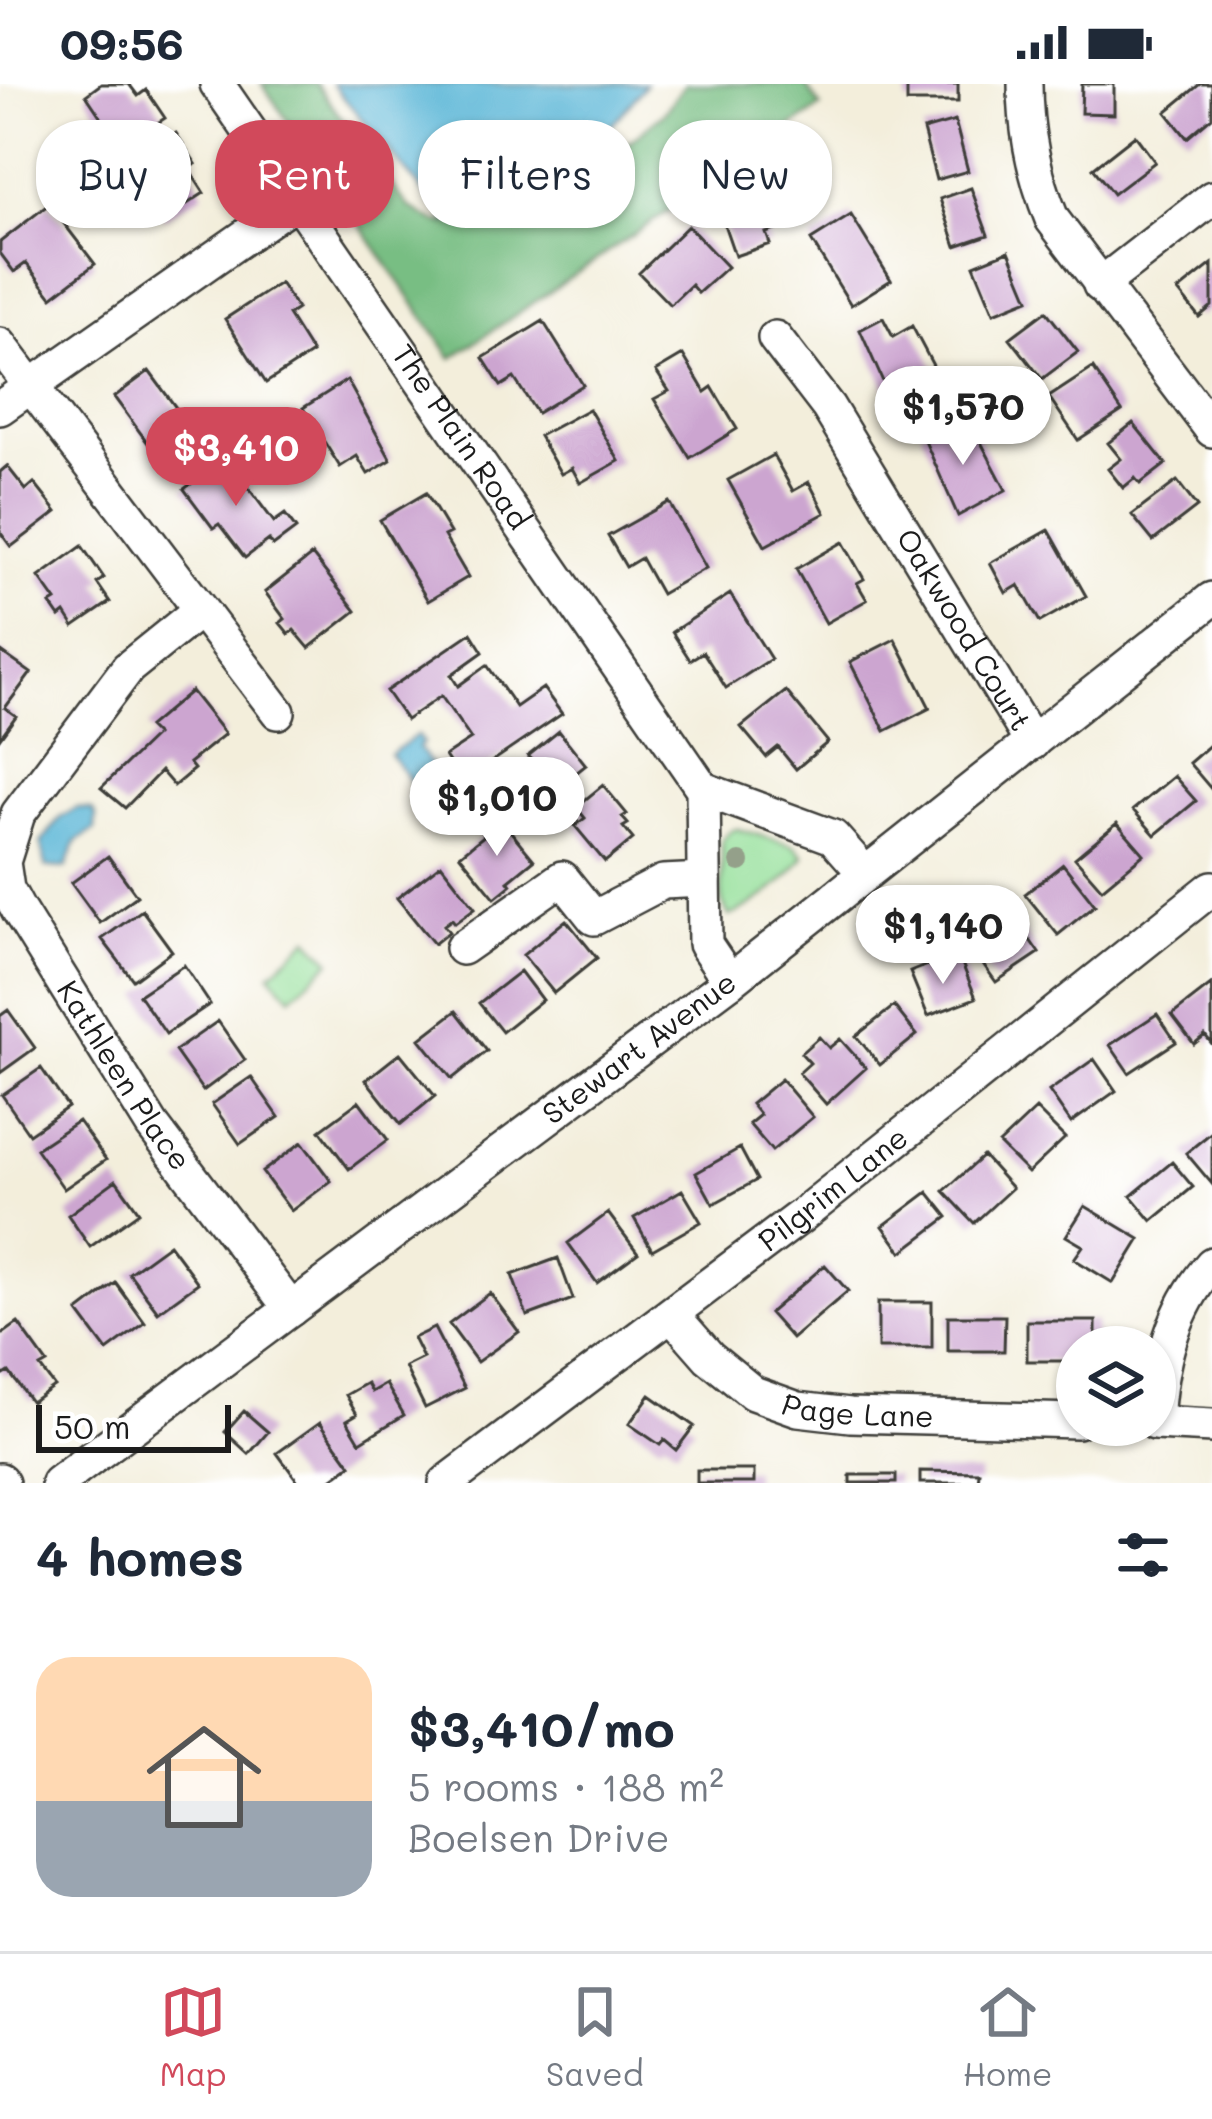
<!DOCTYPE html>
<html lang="en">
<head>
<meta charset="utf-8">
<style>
  body { margin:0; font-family:Mali,sans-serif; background:#f6f6f7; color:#1f2937; height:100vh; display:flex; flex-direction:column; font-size:45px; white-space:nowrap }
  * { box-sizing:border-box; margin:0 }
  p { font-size:39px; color:#747a83 }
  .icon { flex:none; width:66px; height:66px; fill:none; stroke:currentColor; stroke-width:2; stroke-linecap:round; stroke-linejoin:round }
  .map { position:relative; height:1399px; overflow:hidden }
  .panel { display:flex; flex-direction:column; background:#fff; flex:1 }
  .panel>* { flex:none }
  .guide { position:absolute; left:36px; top:36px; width:1140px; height:108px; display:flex; gap:24px }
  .fabs { position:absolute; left:1056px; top:1242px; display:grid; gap:24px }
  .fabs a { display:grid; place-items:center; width:120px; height:120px; border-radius:50%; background:#fff; box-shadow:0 3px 9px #0004; font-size:60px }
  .scale { position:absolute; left:36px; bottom:30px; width:195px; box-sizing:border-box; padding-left:12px; border:6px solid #1c1c1c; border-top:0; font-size:33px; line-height:42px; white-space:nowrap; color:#1c1c1c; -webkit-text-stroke:9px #fff; paint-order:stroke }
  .price { position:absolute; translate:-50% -102px; padding:0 27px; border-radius:42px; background:#fff; color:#222; font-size:39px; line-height:78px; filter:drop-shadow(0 3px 6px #0008) }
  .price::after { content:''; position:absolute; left:50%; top:72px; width:36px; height:27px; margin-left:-18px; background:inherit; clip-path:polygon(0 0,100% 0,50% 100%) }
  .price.current { background:#d1495b; color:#fff }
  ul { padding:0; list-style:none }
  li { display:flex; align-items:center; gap:36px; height:300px; padding:0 36px }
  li+li { border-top:3px solid #e0e1e3 }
  li span { display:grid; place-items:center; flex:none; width:336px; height:240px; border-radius:36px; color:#555 }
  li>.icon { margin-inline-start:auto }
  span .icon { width:144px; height:144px; fill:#fffc; stroke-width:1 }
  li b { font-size:51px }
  h2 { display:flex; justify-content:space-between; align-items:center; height:144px; padding:0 36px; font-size:51px }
  .tag { padding:0 42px; border-radius:48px; background:#fff; box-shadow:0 3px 9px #0004; font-size:42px; line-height:108px }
  .tag.current { background:#d1495b; color:#fff }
  .status { display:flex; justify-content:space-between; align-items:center; height:84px; padding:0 60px; background:#fff; direction:ltr }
  .status svg { height:33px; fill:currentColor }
  .menu { display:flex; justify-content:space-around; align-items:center; height:168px; border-top:3px solid #e0e1e3; background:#fff; font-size:33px; color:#747a83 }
  .menu a { display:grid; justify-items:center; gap:6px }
  .menu .current { color:#d1495b }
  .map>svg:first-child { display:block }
</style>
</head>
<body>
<div class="status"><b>09:56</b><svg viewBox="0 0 49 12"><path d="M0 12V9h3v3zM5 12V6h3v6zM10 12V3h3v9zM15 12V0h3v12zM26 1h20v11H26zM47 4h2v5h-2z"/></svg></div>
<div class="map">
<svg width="1212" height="1399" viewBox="0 0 1212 1399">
  <rect width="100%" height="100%" fill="#fff"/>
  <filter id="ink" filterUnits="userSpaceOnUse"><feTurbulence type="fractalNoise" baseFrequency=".00833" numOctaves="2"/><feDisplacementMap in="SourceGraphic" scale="24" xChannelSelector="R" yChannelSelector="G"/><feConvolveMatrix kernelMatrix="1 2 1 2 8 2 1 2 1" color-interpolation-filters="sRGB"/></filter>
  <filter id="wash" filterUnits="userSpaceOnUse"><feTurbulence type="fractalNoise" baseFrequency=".004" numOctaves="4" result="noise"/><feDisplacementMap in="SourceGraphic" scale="48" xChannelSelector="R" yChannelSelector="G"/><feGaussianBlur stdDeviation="2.7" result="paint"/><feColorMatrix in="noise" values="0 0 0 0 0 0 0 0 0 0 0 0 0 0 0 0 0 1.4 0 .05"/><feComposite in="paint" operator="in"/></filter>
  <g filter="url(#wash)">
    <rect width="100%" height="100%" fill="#f3eedb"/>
    <path fill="#96e09b" stroke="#597e5c" stroke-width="3" d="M 738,745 L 795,762 L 804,772 C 790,795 754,823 729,832 L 722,818 L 722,756 L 731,746 Z
      M 309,854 L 331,877 L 291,913 L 270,890 Z"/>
    <path fill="#78be83" stroke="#4a6d50" stroke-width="3" d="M 262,0 L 316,0 L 408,122 L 435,138 L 485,144 L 524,134 L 619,66 L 663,30 L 685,0 L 804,0 L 821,23 L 452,274 Z"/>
    <path fill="#58b5d6" stroke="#3a6879" stroke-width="3" d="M 332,0 L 646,0 L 593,64 L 469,135 L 447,136 Z
      M 417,651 L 423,659 L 418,663 L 443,697 L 421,713 L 390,670 Z
      M 77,724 L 92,726 L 96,732 L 95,746 L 76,758 L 66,784 L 46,783 L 41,759 L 60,734 Z"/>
    <g id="blocks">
      <path fill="#cca5d0" d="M 101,0 L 129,0 L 138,12 L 146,6 L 165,34 L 121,63 L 86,11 Z
        M 907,0 L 958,0 L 958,18 L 907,18 Z
        M 1082,0 L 1114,0 L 1114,30 L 1081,29 Z
        M 1200,0 L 1212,0 L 1212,33 L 1187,54 L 1166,28 Z
        M 955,37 L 968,87 L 936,96 L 923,46 Z
        M 176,49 L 196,80 L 188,84 L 204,109 L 164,135 L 128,80 Z
        M 1135,51 L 1155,78 L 1113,110 L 1093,84 Z
        M 779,96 L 793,140 L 766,149 L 770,160 L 735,172 L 716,117 Z
        M 971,104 L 988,151 L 956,162 L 940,115 Z
        M 49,120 L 95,180 L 52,213 L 26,179 L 14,188 L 0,169 L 0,158 Z
        M 851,131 L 891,196 L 851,221 L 811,156 Z
        M 688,142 L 727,183 L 698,209 L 691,201 L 670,221 L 639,189 Z
        M 1009,167 L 1029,215 L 994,229 L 974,181 Z
        M 1212,180 L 1212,222 L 1199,233 L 1178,207 Z
        M 280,199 L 297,225 L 288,231 L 312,269 L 266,299 L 225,235 Z
        M 1046,227 L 1078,268 L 1042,295 L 1010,254 Z
        M 883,234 L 893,253 L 912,242 L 945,304 L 897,329 L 860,246 Z
        M 543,237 L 583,301 L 537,329 L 514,294 L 501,302 L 483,274 Z
        M 683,271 L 705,308 L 712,303 L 737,345 L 690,374 L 654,315 L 669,307 L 656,287 Z
        M 1093,284 L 1122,327 L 1078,356 L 1049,313 Z
        M 149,287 L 199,355 L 164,381 L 114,313 Z
        M 347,296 L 391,376 L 368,390 L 357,372 L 340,383 L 303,324 Z
        M 589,325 L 619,377 L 580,399 L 572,384 L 561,390 L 539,352 Z
        M 940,338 L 949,355 L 973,343 L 1006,406 L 958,432 L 921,348 Z
        M 1133,339 L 1166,380 L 1140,400 L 1135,394 L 1123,404 L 1108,385 L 1121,375 L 1108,359 Z
        M 773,371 L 793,407 L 809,398 L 825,429 L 765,462 L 728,396 Z
        M 226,374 L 274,438 L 285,430 L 296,445 L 273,462 L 269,456 L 245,474 L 219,440 L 213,444 L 184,405 Z
        M 7,382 L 26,406 L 34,399 L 57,428 L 11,463 L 0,448 L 0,388 Z
        M 1177,397 L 1197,423 L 1153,457 L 1132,431 Z
        M 426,409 L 450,449 L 444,452 L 468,493 L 428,517 L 380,436 Z
        M 669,418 L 706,484 L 661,510 L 641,474 L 626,483 L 608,452 Z
        M 1049,446 L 1086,512 L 1040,538 L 1019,501 L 1006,509 L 990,479 Z
        M 843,458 L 864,495 L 857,499 L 867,516 L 826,539 L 796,485 Z
        M 82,462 L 104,494 L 97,499 L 110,518 L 74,543 L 65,529 L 60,533 L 51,520 L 56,517 L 39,493 Z
        M 312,471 L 356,527 L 309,564 L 294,546 L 289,550 L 280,539 L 285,535 L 265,508 Z
        M 730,510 L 771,575 L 726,604 L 703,568 L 690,576 L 672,548 Z
        M 471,549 L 483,568 L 451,591 L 458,602 L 487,581 L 516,623 L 543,604 L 562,630 L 462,698 L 445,672 L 471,655 L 441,612 L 406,636 L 386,607 Z
        M 895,555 L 930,624 L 885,647 L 850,578 Z
        M 0,567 L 31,589 L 5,624 L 16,632 L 0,654 Z
        M 191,607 L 225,650 L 189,679 L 194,685 L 174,702 L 161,687 L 125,724 L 101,704 L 156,651 L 148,643 Z
        M 786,607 L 828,658 L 796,685 L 778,663 L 766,673 L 741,643 Z
        M 559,647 L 586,681 L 550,710 L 536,693 L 541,689 L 528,672 Z
        M 1212,659 L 1212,706 L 1189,679 Z
        M 1174,692 L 1196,717 L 1155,751 L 1133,726 Z
        M 603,701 L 627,730 L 622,733 L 628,740 L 623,743 L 633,755 L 605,778 L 575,742 L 585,734 L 576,723 Z
        M 502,737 L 534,776 L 508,797 L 511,801 L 495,814 L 460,771 Z
        M 1117,739 L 1144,770 L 1102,805 L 1075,774 Z
        M 108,772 L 137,812 L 100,839 L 71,799 Z
        M 441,780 L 475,824 L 455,839 L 452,835 L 444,841 L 449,848 L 434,860 L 397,814 Z
        M 1063,780 L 1095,821 L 1058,851 L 1025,810 Z
        M 142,826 L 172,867 L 133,896 L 102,855 Z
        M 1014,833 L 1039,869 L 996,898 L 971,863 Z
        M 566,836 L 597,874 L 554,909 L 523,871 Z
        M 938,877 L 941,885 L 961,877 L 976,914 L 928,932 L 910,888 Z
        M 184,881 L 210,920 L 166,950 L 139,911 Z
        M 520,887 L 542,916 L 502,948 L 479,919 Z
        M 1212,900 L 1212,960 L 1205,951 L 1194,960 L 1172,931 Z
        M 894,922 L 917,951 L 880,981 L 856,952 Z
        M 8,926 L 35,964 L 0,989 L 0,932 Z
        M 456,927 L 487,967 L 452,995 L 420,955 Z
        M 1157,930 L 1176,958 L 1129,989 L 1110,961 Z
        M 218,937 L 245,976 L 203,1007 L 175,967 Z
        M 819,953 L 829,964 L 840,955 L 866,984 L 826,1020 L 799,989 L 810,979 L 801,969 Z
        M 400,969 L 435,1012 L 401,1040 L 366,996 Z
        M 1094,975 L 1116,1007 L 1071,1039 L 1049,1007 Z
        M 41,984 L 68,1023 L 29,1050 L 2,1011 Z
        M 251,993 L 279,1033 L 240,1060 L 212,1020 Z
        M 781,995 L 813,1033 L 772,1067 L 749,1040 L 760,1031 L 751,1020 Z
        M 359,1017 L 388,1056 L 349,1085 L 320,1046 Z
        M 1036,1025 L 1065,1054 L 1028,1089 L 999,1060 Z
        M 78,1037 L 106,1076 L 64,1105 L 36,1065 Z
        M 1212,1048 L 1212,1100 L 1186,1069 Z
        M 302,1058 L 331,1097 L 291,1127 L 262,1088 Z
        M 740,1064 L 757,1096 L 713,1120 L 696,1089 Z
        M 983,1072 L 1012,1104 L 974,1139 L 944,1107 Z
        M 1172,1078 L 1193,1103 L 1152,1137 L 1131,1112 Z
        M 116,1096 L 139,1128 L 90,1163 L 68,1131 Z
        M 682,1106 L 701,1138 L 652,1166 L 634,1134 Z
        M 928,1108 L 948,1133 L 902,1168 L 883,1142 Z
        M 1085,1122 L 1140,1155 L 1113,1199 L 1074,1175 L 1083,1162 L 1066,1152 Z
        M 608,1129 L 638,1169 L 597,1199 L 568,1159 Z
        M 169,1160 L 198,1199 L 158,1228 L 129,1189 Z
        M 558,1174 L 573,1215 L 527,1232 L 512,1191 Z
        M 825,1181 L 848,1207 L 792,1255 L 769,1229 Z
        M 116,1199 L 145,1239 L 107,1267 L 78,1228 Z
        M 490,1209 L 519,1248 L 477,1278 L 449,1240 Z
        M 878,1218 L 932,1218 L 932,1264 L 878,1264 Z
        M 948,1232 L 1005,1232 L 1004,1267 L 948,1267 Z
        M 1027,1237 L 1096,1237 L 1096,1263 L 1077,1263 L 1077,1277 L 1027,1277 Z
        M 18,1239 L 47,1279 L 40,1283 L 54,1302 L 31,1318 L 9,1288 L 4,1291 L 0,1286 L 0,1252 Z
        M 434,1244 L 465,1304 L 425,1324 L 405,1283 L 423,1274 L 413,1254 Z
        M 367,1299 L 372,1308 L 386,1300 L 404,1331 L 360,1358 L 347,1336 L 357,1330 L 346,1311 Z
        M 650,1311 L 694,1342 L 676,1366 L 664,1356 L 660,1361 L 629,1340 Z
        M 244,1327 L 268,1348 L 249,1370 L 225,1348 Z
        M 320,1338 L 351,1381 L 326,1399 L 299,1399 L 277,1369 Z
        M 697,1386 L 754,1386 L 754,1399 L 697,1399 Z
        M 920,1387 L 979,1388 L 978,1399 L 920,1399 Z
        M 850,1391 L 896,1391 L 896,1399 L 850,1399 Z"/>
    </g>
  </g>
  <g filter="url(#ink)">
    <use href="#blocks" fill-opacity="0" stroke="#3c3c39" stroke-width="3"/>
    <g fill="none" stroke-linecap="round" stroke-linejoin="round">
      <defs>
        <g id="minor">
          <path id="s1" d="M 217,0 L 703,705 L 705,860 L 730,897"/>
          <path d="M 1025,0 C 1025,48 1034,91 1052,135 L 1212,346"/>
          <path d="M 1100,201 L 1212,114"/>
          <path id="s2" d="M 775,254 L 828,323 L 1032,659"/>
          <path d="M 0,261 L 278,628"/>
          <path d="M 0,324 L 297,116"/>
          <path id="s3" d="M 200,526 L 128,584 L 18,730 L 3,778 L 7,805 L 19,827 L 152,1041 L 291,1225"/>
          <path d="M 703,705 L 833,753 L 864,788"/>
          <path d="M 462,864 L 562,794 L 594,834 L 663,798 L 704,796"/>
          <path id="s4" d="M 673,1232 L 709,1273 L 753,1309 L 798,1325 L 850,1331 L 1077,1337"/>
          <path d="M 1155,1339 L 1212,1342"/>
          <path d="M 1156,1339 C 1159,1281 1172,1225 1212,1180"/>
          <path d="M 0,1396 L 2,1399"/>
          <path id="s5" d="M 58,1399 L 730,897 L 1212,515"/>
          <path id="s6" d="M 446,1399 L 801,1132 L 1212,804"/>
        </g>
      </defs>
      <use href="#minor" stroke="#3c3c39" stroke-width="38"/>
      <use href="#minor" stroke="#fff" stroke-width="33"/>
    </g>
    <circle fill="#94a08a" cx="740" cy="778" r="10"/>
  </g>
  <g text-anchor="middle" stroke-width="12" stroke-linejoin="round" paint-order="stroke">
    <g font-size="30" fill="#1c1c1c" stroke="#fff">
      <text dy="10" stroke="none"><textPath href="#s1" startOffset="429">The Plain Road</textPath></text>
      <text dy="10" stroke="none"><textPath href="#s2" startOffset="348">Oakwood Court</textPath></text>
      <text dy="10" stroke="none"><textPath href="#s5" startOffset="726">Stewart Avenue</textPath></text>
      <text dy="10" stroke="none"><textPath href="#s3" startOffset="573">Kathleen Place</textPath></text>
      <text dy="10" stroke="none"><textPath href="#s6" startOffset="486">Pilgrim Lane</textPath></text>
      <text dy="10" stroke="none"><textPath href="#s4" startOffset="219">Page Lane</textPath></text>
    </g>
  </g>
</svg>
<div class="fabs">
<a><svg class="icon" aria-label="layers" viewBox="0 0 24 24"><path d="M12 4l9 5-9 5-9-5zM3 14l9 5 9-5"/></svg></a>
</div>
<div class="scale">50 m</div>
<b class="price" style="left:963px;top:384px">$1,570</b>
<b class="price current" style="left:236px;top:425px">$3,410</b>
<b class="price" style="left:497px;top:775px">$1,010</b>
<b class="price" style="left:943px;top:903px">$1,140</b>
<div class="guide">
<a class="tag">Buy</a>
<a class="tag current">Rent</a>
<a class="tag">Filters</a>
<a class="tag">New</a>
</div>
</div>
<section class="panel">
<h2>4 homes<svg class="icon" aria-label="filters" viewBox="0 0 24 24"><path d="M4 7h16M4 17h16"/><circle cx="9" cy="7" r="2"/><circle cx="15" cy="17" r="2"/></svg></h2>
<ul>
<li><span style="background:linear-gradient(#ffd9b3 60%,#9aa5b1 0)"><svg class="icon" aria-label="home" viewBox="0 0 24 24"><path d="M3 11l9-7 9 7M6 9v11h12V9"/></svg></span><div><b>$3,410/mo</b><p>5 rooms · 188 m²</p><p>Boelsen Drive</p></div></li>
</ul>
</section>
<nav class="menu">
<a class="current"><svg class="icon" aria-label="map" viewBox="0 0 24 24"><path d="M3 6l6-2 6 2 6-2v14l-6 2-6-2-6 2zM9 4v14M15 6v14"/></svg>Map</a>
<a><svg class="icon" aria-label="saved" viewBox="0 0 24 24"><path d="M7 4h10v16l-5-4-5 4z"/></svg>Saved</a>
<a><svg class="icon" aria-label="home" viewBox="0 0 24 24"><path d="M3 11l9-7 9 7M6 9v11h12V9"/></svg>Home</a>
</nav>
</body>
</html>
